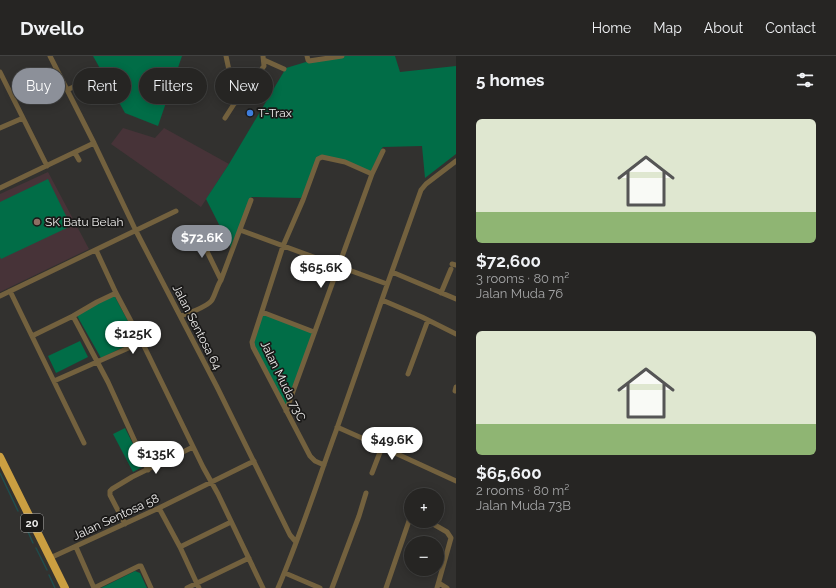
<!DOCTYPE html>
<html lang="en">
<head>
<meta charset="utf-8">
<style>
  body { margin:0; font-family:Raleway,sans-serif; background:#323130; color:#f1f3f6; height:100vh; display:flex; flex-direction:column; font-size:15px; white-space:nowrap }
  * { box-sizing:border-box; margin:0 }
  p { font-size:13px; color:#a4a5a6 }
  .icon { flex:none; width:22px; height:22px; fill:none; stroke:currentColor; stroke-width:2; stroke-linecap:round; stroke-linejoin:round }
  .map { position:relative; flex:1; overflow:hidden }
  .panel { display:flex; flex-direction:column; background:#262523; width:380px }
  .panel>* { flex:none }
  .banner { position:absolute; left:12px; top:12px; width:380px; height:36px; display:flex; gap:8px }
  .tools { position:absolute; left:404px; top:432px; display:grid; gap:8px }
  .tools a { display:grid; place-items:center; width:40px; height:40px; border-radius:50%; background:#262523; box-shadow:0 2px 10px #0003,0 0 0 1px #424241; font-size:20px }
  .price { position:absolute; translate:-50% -34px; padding:0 9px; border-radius:14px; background:#fff; color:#222; font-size:13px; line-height:26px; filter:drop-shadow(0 1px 2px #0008) }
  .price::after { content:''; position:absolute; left:50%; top:24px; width:12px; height:9px; margin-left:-6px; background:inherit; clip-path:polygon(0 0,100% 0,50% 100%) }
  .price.current { background:#8c9099; color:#fff }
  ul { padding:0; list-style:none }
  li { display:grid; align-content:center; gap:8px; height:212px; padding:0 20px }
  li span { display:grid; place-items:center; height:124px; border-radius:6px; color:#555 }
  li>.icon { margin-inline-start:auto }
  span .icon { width:72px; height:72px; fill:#fffc; stroke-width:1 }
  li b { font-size:17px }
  h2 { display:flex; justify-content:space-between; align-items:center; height:48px; padding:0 20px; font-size:17px }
  .tag { padding:0 14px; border-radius:18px; background:#262523; box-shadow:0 2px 10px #0003,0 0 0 1px #424241; font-size:14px; line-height:36px }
  .tag.current { background:#8c9099; color:#fff }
  header { display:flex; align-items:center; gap:24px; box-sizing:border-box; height:56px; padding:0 20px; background:#262523; border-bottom:1px solid #424241 }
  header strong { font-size:19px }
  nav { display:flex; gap:22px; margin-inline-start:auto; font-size:14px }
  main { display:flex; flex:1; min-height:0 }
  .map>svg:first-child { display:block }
</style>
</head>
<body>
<header>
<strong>Dwello</strong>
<nav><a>Home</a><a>Map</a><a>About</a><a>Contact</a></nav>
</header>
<main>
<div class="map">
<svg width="456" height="532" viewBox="0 0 456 532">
  <rect width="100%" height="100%" fill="#32312f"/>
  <path fill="#473338" d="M 123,72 L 155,82 L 164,72 L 229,108 L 201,151 L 111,88 Z
    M 48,116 L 89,193 L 0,236 L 0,138 Z"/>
  <path fill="#016d47" d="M 93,0 L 182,0 L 158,70 L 125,57 Z
    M 345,0 L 395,0 L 400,16 L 456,10 L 456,98 L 425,122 L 422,90 L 383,91 L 382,92 L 371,115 L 322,100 L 301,142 L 251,141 L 232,194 L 206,143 L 229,108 L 286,12 L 306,6 Z
    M 48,123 L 71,170 L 1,203 L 0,201 L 0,146 Z
    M 114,239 L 138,284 L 101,302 L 76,258 Z
    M 262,256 L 314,276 L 286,355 L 253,291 Z
    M 80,285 L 88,301 L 56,317 L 48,300 Z
    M 125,372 L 144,410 L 133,416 L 113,378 Z
    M 135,515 L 140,517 L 147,532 L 101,532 Z"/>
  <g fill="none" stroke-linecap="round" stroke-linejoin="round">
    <path stroke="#204c4c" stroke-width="1.5" d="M 0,417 L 18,455
      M 21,460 L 33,487
      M 36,492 L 47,514
      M 49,519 L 55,532"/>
    <path stroke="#73613e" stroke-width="5" d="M 50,0 L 94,87 L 136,175 L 217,331 L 290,479 L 296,486
      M 226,0 L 230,19 L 233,24 L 245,36
      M 307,0 L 308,4 L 309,5 L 342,0
      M 264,4 L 284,13
      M 0,16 L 47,110
      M 67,34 L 95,21
      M 225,62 L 234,48 L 245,36 L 264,10 L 263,0
      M 0,72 L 23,62
      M 75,97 L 79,104
      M 0,132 L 94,87
      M 240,174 L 387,228
      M 197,175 L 221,224
      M 96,194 L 116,237 L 142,286 L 203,411 L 218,438 L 263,532
      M 452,208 L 456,209
      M 392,216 L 456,243
      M 10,235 L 84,387
      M 441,237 L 451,213
      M 0,240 L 176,155
      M 382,244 L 422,261 L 456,278
      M 262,256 L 314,276
      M 73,260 L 108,326 L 148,414
      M 181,260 C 188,257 208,251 212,244 C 216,237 217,230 221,224 L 251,144
      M 32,280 L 73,260 L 97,246 L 116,237
      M 408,318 L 428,264
      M 54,325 L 142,286
      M 455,335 L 456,331
      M 286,355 L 372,118 L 383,95
      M 337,371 L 382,391 L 456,425
      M 324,409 L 315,405 L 310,400 L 253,291 L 252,286 L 283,190 L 303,144 L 318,103 L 322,101 L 345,106 L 372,118
      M 372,417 L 382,391
      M 159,452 L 180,491 L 199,532
      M 428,465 L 447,476 L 451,482 L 437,532
      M 125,468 L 110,439 L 110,435 L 112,433 L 132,421 L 193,391
      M 76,491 L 94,532
      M 180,491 L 231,466
      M 50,502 L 159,452 L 254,405
      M 285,517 L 320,532
      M 439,527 L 447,532
      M 94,532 L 139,510 L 141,510 L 151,532
      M 187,532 L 249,502
      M 278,532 C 300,481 317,427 336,375 C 364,295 392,214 421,134 L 426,128 L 456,105
      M 332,532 L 359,460 L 366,437
      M 386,532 L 411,459"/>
    <path stroke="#cb9f41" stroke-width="8" d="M 0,401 L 65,532"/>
  </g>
  <circle fill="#3f7fe0" stroke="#1a1918" stroke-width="1.5" cx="250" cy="57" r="4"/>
  <circle fill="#8d6e63" stroke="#1a1918" stroke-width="1.5" cx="37" cy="166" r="4"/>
  <g text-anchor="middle" stroke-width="3.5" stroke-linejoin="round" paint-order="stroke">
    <rect fill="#1a1918" stroke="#aeadac" stroke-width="1" x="21" y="458" width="22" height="18" rx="3"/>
    <g font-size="11" font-weight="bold" fill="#eeedec">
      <text x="32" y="471">20</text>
    </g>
    <g font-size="12" fill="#eeedec" stroke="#1a1918" text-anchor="start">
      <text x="258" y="61">T-Trax</text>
      <text x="45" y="170">SK Batu Belah</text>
    </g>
    <g font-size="12" fill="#eeedec" stroke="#1a1918">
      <text transform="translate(197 271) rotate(63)" y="4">Jalan Sentosa 64</text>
      <text transform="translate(283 325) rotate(64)" y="4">Jalan Muda 73C</text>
      <text transform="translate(116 461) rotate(-25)" y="4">Jalan Sentosa 58</text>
    </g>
  </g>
</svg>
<div class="tools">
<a>+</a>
<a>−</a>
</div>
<b class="price current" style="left:202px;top:203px">$72.6K</b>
<b class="price" style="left:321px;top:233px">$65.6K</b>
<b class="price" style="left:133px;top:299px">$125K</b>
<b class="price" style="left:392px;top:405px">$49.6K</b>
<b class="price" style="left:156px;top:419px">$135K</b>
<div class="banner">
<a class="tag current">Buy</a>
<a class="tag">Rent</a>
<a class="tag">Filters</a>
<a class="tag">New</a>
</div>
</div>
<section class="panel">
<h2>5 homes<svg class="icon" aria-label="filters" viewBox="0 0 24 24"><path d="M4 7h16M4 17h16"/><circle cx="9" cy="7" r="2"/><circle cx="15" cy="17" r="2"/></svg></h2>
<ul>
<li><span style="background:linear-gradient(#dfe7d0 75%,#8fb573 0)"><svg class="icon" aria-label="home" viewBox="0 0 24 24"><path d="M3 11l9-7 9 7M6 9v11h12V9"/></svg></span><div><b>$72,600</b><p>3 rooms · 80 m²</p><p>Jalan Muda 76</p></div></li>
<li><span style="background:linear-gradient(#dfe7d0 75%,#8fb573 0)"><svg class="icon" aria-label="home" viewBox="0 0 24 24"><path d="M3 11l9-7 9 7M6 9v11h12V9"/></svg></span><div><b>$65,600</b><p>2 rooms · 80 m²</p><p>Jalan Muda 73B</p></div></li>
</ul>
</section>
</main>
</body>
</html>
